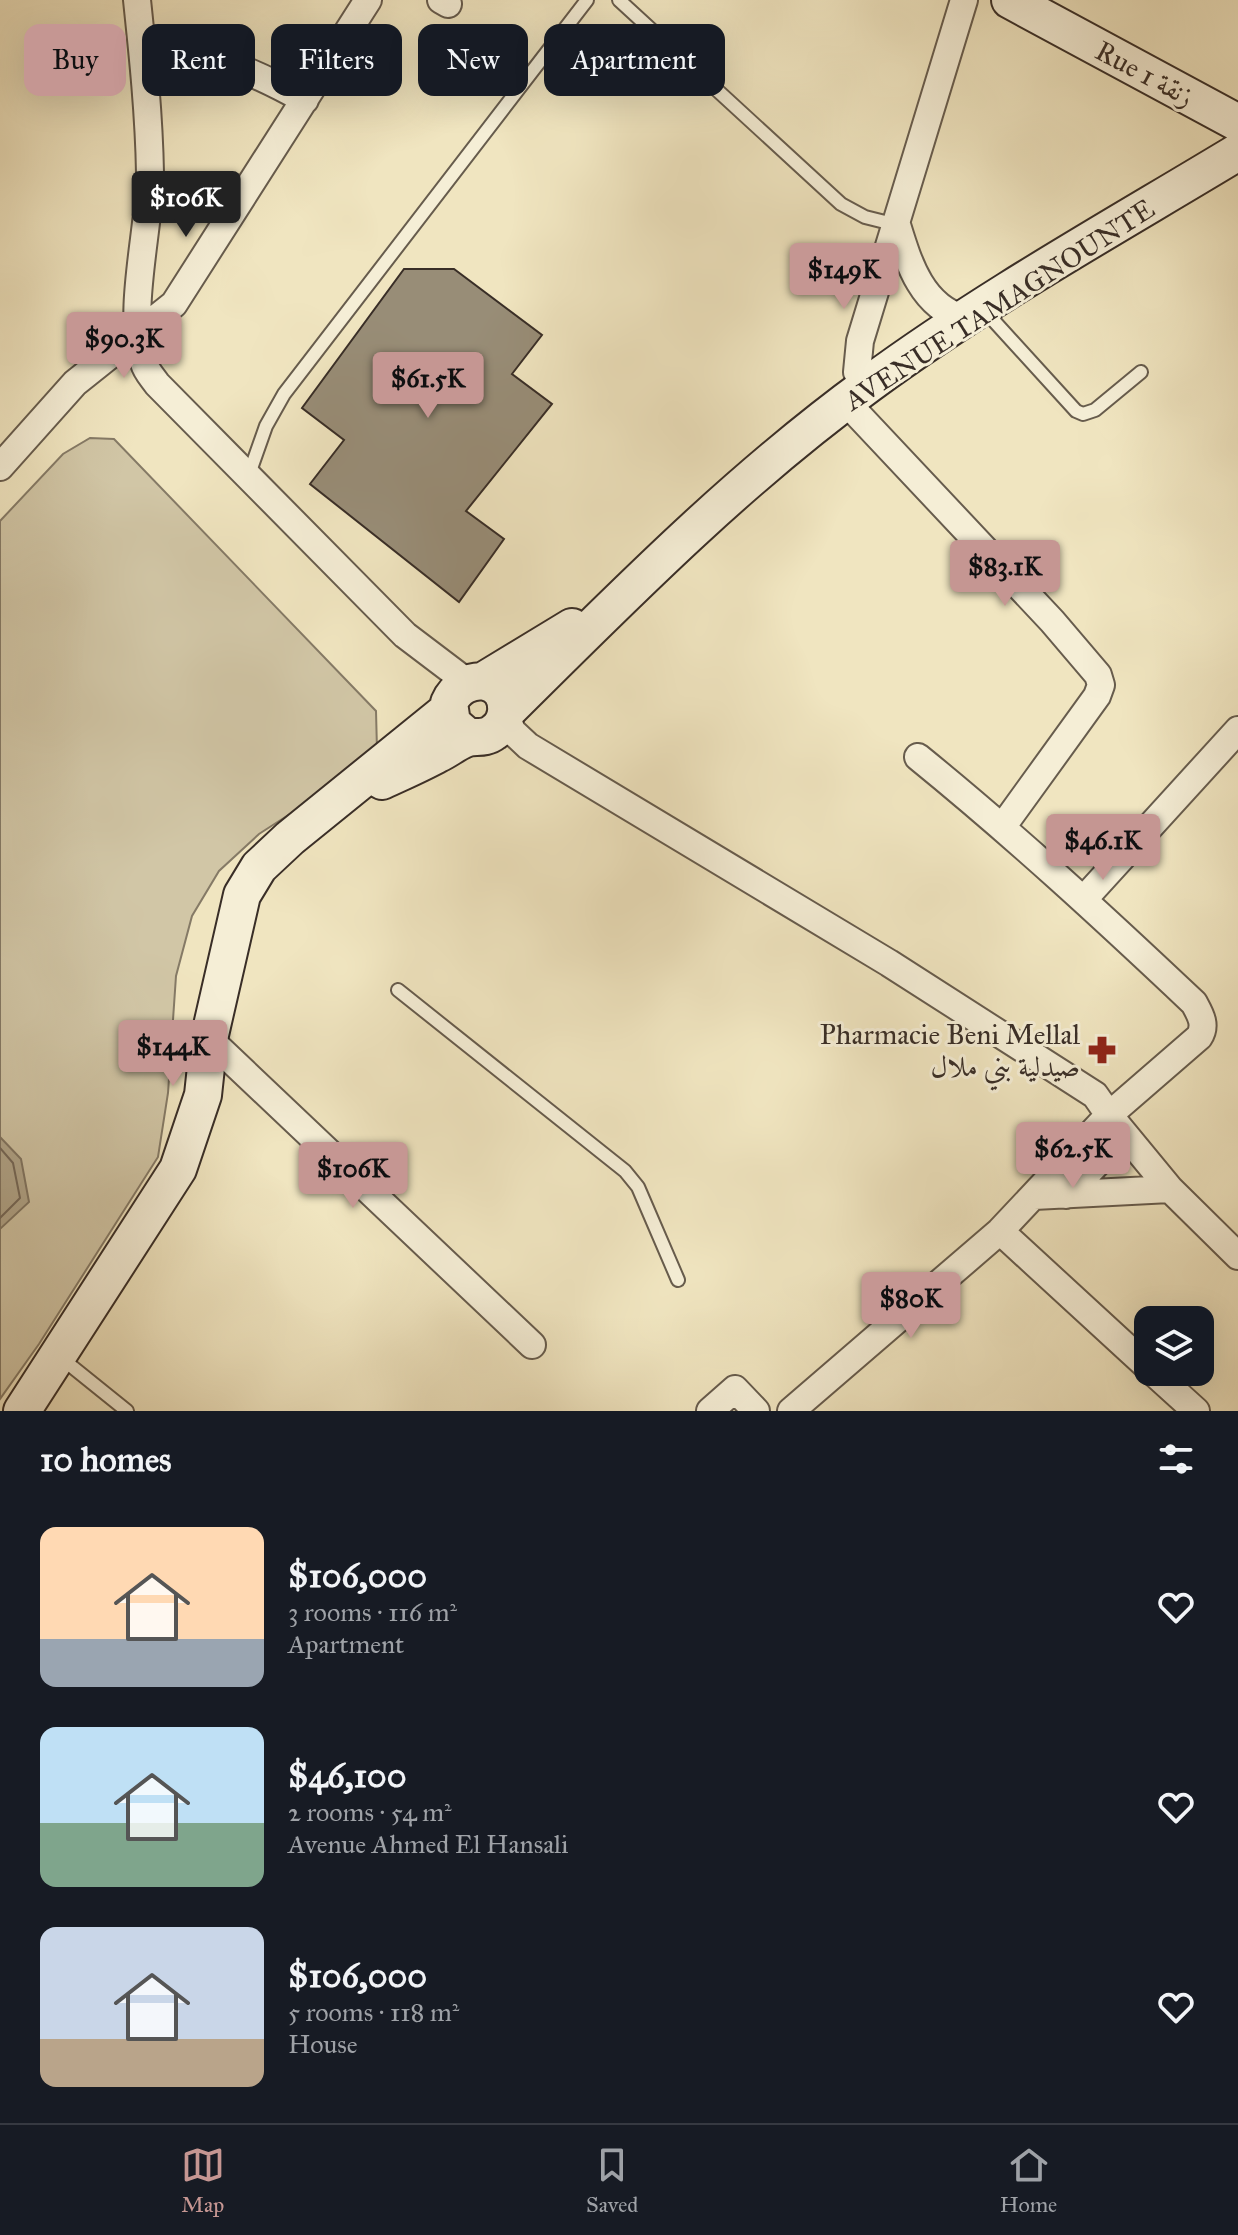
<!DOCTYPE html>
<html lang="en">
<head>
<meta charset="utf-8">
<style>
  body { margin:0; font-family:"IM FELL Great Primer",Amiri,serif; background:#242831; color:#f1f3f6; height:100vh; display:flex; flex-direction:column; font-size:30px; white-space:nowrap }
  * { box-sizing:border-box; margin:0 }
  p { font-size:26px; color:#9ea1a6 }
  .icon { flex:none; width:44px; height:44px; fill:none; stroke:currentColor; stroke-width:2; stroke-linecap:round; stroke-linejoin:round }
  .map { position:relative; height:1411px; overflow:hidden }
  .drawer { display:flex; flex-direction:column; background:#171b24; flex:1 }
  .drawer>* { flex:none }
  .guide { position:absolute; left:24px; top:24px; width:800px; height:72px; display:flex; gap:16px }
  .fabs { position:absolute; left:1134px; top:1306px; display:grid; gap:16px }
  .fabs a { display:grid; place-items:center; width:80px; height:80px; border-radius:16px; background:#171b24; box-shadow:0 8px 32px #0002; font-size:40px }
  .price { position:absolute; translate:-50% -68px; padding:0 18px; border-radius:8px; background:#c59692; color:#111; font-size:26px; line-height:52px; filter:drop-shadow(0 2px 4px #0008) }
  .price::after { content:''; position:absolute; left:50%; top:48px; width:24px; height:18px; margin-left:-12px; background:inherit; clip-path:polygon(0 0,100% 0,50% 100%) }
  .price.on { background:#222; color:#fff }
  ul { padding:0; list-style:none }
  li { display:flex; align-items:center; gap:24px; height:200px; padding:0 40px }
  li span { display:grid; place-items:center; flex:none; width:224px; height:160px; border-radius:16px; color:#555 }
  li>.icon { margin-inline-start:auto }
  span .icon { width:96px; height:96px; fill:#fffc; stroke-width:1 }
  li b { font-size:34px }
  h2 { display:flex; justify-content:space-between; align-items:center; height:96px; padding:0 40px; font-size:34px }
  .chip { padding:0 28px; border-radius:16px; background:#171b24; box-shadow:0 8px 32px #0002; font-size:28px; line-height:72px }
  .chip.on { background:#c59692; color:#111 }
  .dock { display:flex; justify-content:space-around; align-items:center; height:112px; border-top:2px solid #363941; background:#171b24; font-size:22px; color:#9ea1a6 }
  .dock a { display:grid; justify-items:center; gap:4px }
  .dock .on { color:#c59692 }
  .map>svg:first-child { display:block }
</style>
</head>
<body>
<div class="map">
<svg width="1238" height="1411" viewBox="0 0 1238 1411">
  <rect width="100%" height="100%" fill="#f0e5c0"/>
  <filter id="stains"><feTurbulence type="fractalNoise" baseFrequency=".0025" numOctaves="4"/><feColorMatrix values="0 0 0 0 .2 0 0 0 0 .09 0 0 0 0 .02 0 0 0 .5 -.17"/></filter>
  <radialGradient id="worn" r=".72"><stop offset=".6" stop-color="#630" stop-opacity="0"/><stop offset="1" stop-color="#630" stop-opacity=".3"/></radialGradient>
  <path fill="#d1c6a6" stroke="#857a66" stroke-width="2" d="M 90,438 L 114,439 L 376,711 L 377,750 L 352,774 L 259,834 L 219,871 L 192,916 L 176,976 L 168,1093 L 158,1157 L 39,1344 L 0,1399 L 0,521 L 63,454 Z"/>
  <path fill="#b2a78c" stroke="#827764" stroke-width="2" d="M 0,1137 L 21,1159 L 29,1202 L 0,1229 Z"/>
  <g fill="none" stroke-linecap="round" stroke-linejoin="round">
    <path stroke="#766a5a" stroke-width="2" d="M 0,1148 L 13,1163 L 20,1198 L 0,1218"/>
  </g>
  <path fill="#988d77" stroke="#392e27" stroke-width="2" d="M 404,269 L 454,269 L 542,335 L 512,374 L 552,404 L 466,511 L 504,539 L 459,602 L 310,484 L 344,440 L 302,408 Z"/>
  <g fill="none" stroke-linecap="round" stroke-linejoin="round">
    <defs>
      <path id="lane" d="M 619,0 L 841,204 L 865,217 L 897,225
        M 984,310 L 1076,411 L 1083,414 L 1095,410 L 1141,372
        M 248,477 L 266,426 L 284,394 L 587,0
        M 398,990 L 625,1171 L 638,1187 L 678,1280
        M 60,1357 L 127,1411"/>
      <path id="street" d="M 137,0 C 143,57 149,115 150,173 C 150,228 126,313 144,363 C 146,371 153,378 157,384 L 405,635 L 467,682
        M 441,0 L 448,4
        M 142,45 C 211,55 244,66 305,100
        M 897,225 C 909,264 922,307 965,319
        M 869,384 L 857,372 L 860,341 L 964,0
        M 846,402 L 1052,621 L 1098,675 L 1101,685 L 1097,696 L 1003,826
        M 0,467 L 75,383 L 174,304 L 368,0
        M 505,716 L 513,732 L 528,746 L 889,963 L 1095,1095 L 1109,1115 L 1199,1037 C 1207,1025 1200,1014 1194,1003 C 1104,918 1014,835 918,757
        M 1084,899 L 1238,730
        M 209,1039 L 532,1345
        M 1066,1195 L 1125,1135
        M 1034,1196 L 1170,1189
        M 1000,1231 L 1148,1367
        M 1153,1372 L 1196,1411
        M 710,1411 L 735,1389 L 756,1411
        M 791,1411 L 1000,1231 L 1109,1115 L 1170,1189 L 1238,1256"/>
      <path id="secondary" d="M 1010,0 L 1238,123
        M 483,681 L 572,627
        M 506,712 C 622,597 737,480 869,384 C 986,298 1114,227 1238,152
        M 382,781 C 401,772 420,764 438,754 C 447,750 455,743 465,739 C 474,735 484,740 494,732 C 500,728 505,720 506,712 C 509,675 463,671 449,703 L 452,723 L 468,737
        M 22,1411 L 178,1169 L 203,1095 L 209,1039 L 242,895 L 259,867 L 290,838 L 448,710"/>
    </defs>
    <use href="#lane" stroke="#675c4d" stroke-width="16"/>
    <use href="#street" stroke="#675c4d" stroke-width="30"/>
    <use href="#secondary" stroke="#392e27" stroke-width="40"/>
    <use href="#lane" stroke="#f5eed6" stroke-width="12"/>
    <use href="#street" stroke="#f5eed6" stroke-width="26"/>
    <use href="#secondary" stroke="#f5eed6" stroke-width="36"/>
  </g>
  <defs>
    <symbol id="pharmacy-bare" viewBox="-9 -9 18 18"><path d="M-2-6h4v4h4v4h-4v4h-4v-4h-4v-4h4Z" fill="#8f2418" stroke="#f5eed6" stroke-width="2.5" paint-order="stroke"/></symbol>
  </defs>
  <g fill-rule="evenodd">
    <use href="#pharmacy-bare" x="1082" y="1030" width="40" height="40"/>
  </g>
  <g text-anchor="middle" stroke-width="6" stroke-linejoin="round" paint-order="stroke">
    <g font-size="28" fill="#392e27" stroke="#f5eed6">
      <text transform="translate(1145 73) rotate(28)" y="10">Rue 1 زنقة</text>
      <text transform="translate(999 304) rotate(-33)" y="10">AVENUE TAMAGNOUNTE</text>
    </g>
    <g font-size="28" fill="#392e27" stroke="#f5eed6" text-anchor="end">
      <text x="1080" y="1044">Pharmacie Beni Mellal<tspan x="1080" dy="32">صيدلية بني ملال</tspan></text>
    </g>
  </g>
  <rect width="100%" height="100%" filter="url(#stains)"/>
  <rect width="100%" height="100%" fill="url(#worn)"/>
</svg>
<div class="fabs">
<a><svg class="icon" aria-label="layers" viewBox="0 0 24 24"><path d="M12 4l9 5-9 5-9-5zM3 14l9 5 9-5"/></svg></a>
</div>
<b class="price on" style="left:186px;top:239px">$106K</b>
<b class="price" style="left:844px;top:311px">$149K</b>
<b class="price" style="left:124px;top:380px">$90.3K</b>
<b class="price" style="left:428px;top:420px">$61.5K</b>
<b class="price" style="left:1005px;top:608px">$83.1K</b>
<b class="price" style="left:1103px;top:882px">$46.1K</b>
<b class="price" style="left:173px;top:1088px">$144K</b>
<b class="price" style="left:1073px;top:1190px">$62.5K</b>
<b class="price" style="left:353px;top:1210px">$106K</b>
<b class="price" style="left:911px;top:1340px">$80K</b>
<div class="guide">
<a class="chip on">Buy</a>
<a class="chip">Rent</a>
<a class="chip">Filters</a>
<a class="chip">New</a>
<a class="chip">Apartment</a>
</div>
</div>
<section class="drawer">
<h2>10 homes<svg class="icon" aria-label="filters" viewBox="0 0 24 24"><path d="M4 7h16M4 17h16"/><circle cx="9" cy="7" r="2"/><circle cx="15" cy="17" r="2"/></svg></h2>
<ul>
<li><span style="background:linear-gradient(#ffd9b3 70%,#9aa5b1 0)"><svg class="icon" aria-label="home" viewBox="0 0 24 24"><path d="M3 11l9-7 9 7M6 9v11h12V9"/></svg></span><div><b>$106,000</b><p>3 rooms · 116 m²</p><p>Apartment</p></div><svg class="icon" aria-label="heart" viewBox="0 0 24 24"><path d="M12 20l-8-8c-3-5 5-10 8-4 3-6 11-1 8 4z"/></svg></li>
<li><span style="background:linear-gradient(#bfe0f5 60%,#7fa58c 0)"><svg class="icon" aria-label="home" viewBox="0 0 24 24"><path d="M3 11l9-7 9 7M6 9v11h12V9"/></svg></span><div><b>$46,100</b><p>2 rooms · 54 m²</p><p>Avenue Ahmed El Hansali</p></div><svg class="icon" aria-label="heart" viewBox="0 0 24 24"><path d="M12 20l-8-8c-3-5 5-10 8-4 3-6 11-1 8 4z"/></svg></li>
<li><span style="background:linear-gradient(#c9d6e8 70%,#b9a48a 0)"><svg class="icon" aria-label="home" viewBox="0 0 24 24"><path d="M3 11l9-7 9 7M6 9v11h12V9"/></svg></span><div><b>$106,000</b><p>5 rooms · 118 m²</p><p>House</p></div><svg class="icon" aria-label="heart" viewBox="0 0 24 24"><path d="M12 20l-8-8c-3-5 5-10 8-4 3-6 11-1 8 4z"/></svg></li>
</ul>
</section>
<nav class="dock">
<a class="on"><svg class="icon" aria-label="map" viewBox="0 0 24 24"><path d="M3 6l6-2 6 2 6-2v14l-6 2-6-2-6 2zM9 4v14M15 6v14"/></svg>Map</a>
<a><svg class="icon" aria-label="saved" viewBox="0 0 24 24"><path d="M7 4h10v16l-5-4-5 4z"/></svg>Saved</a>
<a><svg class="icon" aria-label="home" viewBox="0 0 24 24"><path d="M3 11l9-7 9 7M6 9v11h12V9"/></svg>Home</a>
</nav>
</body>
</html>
